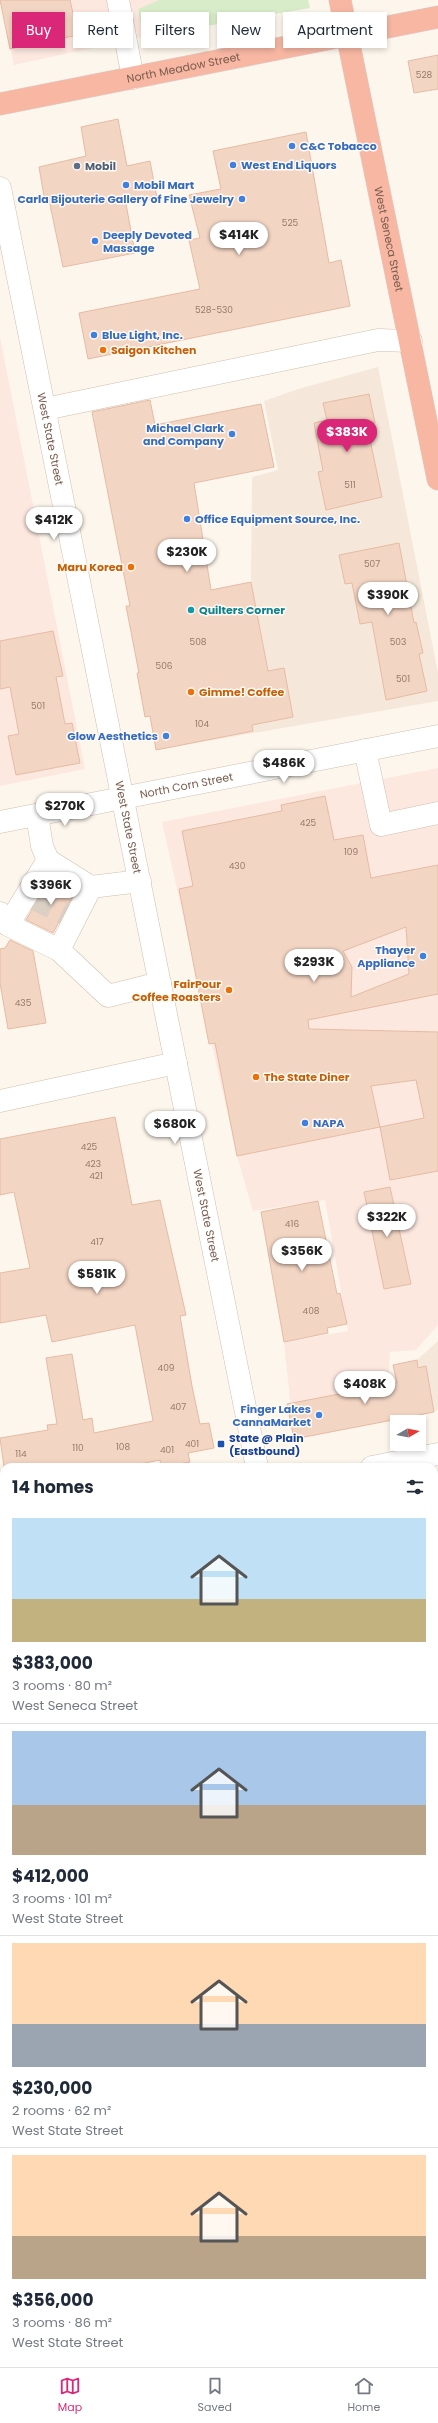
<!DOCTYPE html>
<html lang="en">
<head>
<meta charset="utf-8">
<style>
  body { margin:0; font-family:Poppins,sans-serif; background:#f2f2f3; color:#1f2937; height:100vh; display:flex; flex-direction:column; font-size:15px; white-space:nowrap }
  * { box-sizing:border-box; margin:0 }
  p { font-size:13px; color:#747a83 }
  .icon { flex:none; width:22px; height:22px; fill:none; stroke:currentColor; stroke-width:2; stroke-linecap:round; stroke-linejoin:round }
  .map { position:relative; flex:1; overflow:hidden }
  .details { position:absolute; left:0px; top:1463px; width:438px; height:904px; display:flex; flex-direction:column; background:#fff; border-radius:12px 12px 0 0; box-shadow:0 2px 6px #0003 }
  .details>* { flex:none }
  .guide { position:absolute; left:12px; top:12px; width:414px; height:36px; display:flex; gap:8px }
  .needle { width:26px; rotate:81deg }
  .controls { position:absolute; left:390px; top:1415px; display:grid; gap:8px }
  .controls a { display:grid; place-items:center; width:36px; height:36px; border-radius:0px; background:#fff; box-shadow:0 2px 6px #0003; font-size:20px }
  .price { position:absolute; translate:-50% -34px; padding:0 9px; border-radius:14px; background:#fff; color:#222; font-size:13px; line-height:26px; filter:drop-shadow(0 1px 2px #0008) }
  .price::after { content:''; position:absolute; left:50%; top:24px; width:12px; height:9px; margin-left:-6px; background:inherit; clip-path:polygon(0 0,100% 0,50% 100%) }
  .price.active { background:#db2777; color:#fff }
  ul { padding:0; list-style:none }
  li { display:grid; align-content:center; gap:8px; height:212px; padding:0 12px }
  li+li { border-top:1px solid #e0e1e3 }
  li span { display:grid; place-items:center; height:124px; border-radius:0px; color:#555 }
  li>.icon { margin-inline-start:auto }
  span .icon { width:72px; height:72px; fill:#fffc; stroke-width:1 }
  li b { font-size:17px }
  h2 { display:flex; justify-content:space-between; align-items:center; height:48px; padding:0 12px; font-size:17px }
  .chip { padding:0 14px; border-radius:0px; background:#fff; box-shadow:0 2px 6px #0003; font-size:14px; line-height:36px }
  .chip.active { background:#db2777; color:#fff }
  .tab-bar { display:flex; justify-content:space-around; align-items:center; height:56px; border-top:1px solid #e0e1e3; background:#fff; font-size:11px; color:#747a83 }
  .tab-bar a { display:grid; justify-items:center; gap:2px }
  .tab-bar .active { color:#db2777 }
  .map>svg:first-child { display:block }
</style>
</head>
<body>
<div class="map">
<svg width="438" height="2367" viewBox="0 0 438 2367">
  <rect width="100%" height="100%" fill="#fdf6ec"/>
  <path fill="#f5e8da" d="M 378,367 L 438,673 L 438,701 L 156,750 L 150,716 L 247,697 L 264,647 L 251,582 L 252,477 L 278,470 L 264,401 L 298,389 Z
    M 438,1341 L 438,1410 L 401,1419 L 393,1365 L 417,1360 Z"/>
  <path fill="#fde8e0" d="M 2,0 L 159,0 L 160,1 L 138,9 L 143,37 L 14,65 Z
    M 0,337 L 85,769 L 0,786 Z
    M 438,768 L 438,1325 L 416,1350 L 390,1352 L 386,1421 L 294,1439 L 284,1342 L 348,1331 L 325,1200 L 253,1211 L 237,1156 L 162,822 Z
    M 434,1488 L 438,1488 L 438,2135 L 434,2136 Z
    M 4,1815 L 4,1897 L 0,1898 L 0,1816 Z"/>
  <path fill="#d8ecc9" d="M 159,0 L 308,0 L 310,8 L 143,37 L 138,9 Z"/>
  <path fill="#f3d5c3" stroke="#e6bba3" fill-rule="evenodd" d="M 0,0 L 70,0 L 78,35 L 10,49 Z
    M 438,55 L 438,89 L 414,93 L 408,61 Z
    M 118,119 L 127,166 L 150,161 L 157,198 L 126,204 L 135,253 L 63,267 L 48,195 L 44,196 L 39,167 L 86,156 L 81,127 Z
    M 306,132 L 329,263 L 341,260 L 350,306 L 88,359 L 79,313 L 200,289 L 189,240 L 200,238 L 189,195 L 221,189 L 213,151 Z
    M 369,394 L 375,423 L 367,425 L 382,497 L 326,510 L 318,472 L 323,471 L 314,423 L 327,420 L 323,403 Z
    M 150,400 L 155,425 L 261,404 L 274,467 L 194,483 L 211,590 L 251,582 L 268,671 L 284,668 L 293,717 L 252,725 L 253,731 L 156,750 L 150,716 L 145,717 L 137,673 L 139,673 L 126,606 L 130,606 L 92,412 Z
    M 399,543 L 414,623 L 416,622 L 423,653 L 419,654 L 427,691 L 386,700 L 372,622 L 360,624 L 352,583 L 345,584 L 339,555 Z
    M 53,631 L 63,676 L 56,677 L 65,724 L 72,723 L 80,763 L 16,775 L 8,736 L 19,734 L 10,687 L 0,689 L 0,641 Z
    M 325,796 L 334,840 L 363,835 L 371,878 L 438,865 L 438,994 L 308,1020 L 309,1029 L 438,1032 L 438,1171 L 390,1180 L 380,1127 L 237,1156 L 215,1043 L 209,1044 L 179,889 L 193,886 L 182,831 L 282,811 L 281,805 ZM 406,927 L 409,974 L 351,997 L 352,967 L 343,951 ZM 416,1080 L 424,1118 L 380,1127 L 371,1086 Z
    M 52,877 L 75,892 L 53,933 L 26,920 Z
    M 10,940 L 33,951 L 46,1023 L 8,1029 L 0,983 L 0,949 L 5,948 Z
    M 115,1117 L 132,1205 L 160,1200 L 186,1315 L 180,1316 L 192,1386 L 200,1424 L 209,1423 L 214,1448 L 188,1453 L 190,1462 L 161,1467 L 160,1460 L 125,1467 L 4,1467 L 0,1438 L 48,1430 L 47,1425 L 57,1424 L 46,1358 L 72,1354 L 83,1420 L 92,1418 L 94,1433 L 153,1421 L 135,1325 L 52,1342 L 46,1315 L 0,1323 L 0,1273 L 30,1268 L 14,1192 L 0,1195 L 0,1139 Z
    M 390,1187 L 411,1284 L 384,1289 L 364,1192 Z
    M 318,1201 L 337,1294 L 340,1293 L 347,1324 L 327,1328 L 328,1333 L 284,1342 L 261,1212 Z
    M 417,1360 L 418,1368 L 426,1366 L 434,1412 L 294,1439 L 287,1404 L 397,1383 L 393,1365 Z"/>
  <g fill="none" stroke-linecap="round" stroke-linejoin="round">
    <path stroke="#dcd0c4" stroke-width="22" stroke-dasharray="22 11" stroke-linecap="butt" d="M 32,898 L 69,916"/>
    <defs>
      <g id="minor">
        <path d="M 118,0 L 133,78"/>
        <path id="s1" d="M 0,188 L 257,1467"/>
        <path d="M 45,409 L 378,340 L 411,341"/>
        <path d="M 365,750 L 381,825 L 438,813"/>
        <path d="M 37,815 L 42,846 L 48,860 L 91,887 L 140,881"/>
        <path id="s2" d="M 0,822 L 438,736"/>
        <path d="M 91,887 L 59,950 L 108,996 L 160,983"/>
        <path d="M 0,913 L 8,925 L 59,950"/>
        <path d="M 8,925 L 48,860"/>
        <path d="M 0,1101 L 176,1063"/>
        <path d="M 372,1467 L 438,1454"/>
        <path d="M 0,1540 L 4,1539"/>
        <path d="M 434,2172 L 438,2171"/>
        <path d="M 0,2258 L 4,2257"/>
        <path d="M 434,2343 L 438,2363"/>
      </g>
      <g id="highway">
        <path id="s3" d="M 340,0 L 438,479"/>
        <path id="s4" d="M 0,104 L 438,17"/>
        <path d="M 0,2173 L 4,2193"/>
        <path d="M 39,2363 L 40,2367"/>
      </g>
    </defs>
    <use href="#minor" stroke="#d1beb0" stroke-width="23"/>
    <use href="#highway" stroke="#dad1cd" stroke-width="23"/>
    <use href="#minor" stroke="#fff" stroke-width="22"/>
    <use href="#highway" stroke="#f7b7a3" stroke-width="22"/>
  </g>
  <g fill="#3f7fe0" stroke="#fffaf3" stroke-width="1.5">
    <circle cx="292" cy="146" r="4"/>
    <circle cx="233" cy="165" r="4"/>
    <circle cx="126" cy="185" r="4"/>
    <circle cx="242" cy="199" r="4"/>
    <circle cx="95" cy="241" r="4"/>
    <circle cx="94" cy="335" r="4"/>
    <circle cx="232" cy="434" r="4"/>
    <circle cx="187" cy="519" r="4"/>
    <circle cx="166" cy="736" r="4"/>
    <circle cx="423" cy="956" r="4"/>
    <circle cx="305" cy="1123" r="4"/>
    <circle cx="319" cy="1415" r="4"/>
  </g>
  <circle fill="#5c6f8a" stroke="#fffaf3" stroke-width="1.5" cx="77" cy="166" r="4"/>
  <g fill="#e8710a" stroke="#fffaf3" stroke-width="1.5">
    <circle cx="103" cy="350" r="4"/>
    <circle cx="131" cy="567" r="4"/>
    <circle cx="191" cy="692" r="4"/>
    <circle cx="229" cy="990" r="4"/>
    <circle cx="256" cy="1077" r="4"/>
  </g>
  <circle fill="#0f9aa8" stroke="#fffaf3" stroke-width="1.5" cx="191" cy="610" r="4"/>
  <rect fill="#1a4fb4" stroke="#fffaf3" stroke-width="1.5" x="217" y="1440" width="8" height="8" rx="2"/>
  <g text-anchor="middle" stroke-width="3" stroke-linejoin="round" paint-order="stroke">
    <g font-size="9" fill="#987a6a">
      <text x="424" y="78">528</text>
      <text x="290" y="226">525</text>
      <text x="214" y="313">528-530</text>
      <text x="350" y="488">511</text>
      <text x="372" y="567">507</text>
      <text x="198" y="645">508</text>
      <text x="398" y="645">503</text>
      <text x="164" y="669">506</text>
      <text x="403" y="682">501</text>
      <text x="38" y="709">501</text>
      <text x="202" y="727">104</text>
      <text x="308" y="826">425</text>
      <text x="351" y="855">109</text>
      <text x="237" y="869">430</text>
      <text x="23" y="1006">435</text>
      <text x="89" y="1150">425</text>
      <text x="93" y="1167">423</text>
      <text x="96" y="1179">421</text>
      <text x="292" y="1227">416</text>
      <text x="97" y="1245">417</text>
      <text x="311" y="1314">408</text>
      <text x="166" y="1371">409</text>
      <text x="178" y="1410">407</text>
      <text x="192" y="1447">401</text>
      <text x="123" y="1450">108</text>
      <text x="78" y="1451">110</text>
      <text x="167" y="1453">401</text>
      <text x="21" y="1457">114</text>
    </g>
    <g font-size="11" fill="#7a5c4d" stroke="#fffaf3">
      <text dy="4" stroke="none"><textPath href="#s4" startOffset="187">North Meadow Street</textPath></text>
      <text dy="4" stroke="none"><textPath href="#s3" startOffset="244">West Seneca Street</textPath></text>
      <text dy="4" stroke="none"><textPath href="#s1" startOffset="256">West State Street</textPath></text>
      <text dy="4" stroke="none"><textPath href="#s2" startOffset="190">North Corn Street</textPath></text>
      <text dy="4" stroke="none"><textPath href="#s1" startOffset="652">West State Street</textPath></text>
      <text dy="4" stroke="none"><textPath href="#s1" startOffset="1048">West State Street</textPath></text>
    </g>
    <g font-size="11" font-weight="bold" fill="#366cbe" stroke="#fffaf3" text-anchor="start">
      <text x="300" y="150">C&amp;C Tobacco</text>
      <text x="241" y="169">West End Liquors</text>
      <text x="134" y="189">Mobil Mart</text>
      <text x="234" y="203" text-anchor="end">Carla Bijouterie Gallery of Fine Jewelry</text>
      <text x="103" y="239">Deeply Devoted<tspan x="103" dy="13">Massage</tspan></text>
      <text x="102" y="339">Blue Light, Inc.</text>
      <text x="224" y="432" text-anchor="end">Michael Clark<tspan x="224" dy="13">and Company</tspan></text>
      <text x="195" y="523">Office Equipment Source, Inc.</text>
      <text x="158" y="740" text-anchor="end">Glow Aesthetics</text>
      <text x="415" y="954" text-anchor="end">Thayer<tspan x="415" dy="13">Appliance</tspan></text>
      <text x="313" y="1127">NAPA</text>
      <text x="311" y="1413" text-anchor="end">Finger Lakes<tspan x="311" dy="13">CannaMarket</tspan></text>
    </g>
    <g font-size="11" font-weight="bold" fill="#4e5e75" stroke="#fffaf3" text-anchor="start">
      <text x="85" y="170">Mobil</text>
    </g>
    <g font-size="11" font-weight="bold" fill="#c56008" stroke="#fffaf3" text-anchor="start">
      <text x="111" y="354">Saigon Kitchen</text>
      <text x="123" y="571" text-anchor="end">Maru Korea</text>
      <text x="199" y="696">Gimme! Coffee</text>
      <text x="221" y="988" text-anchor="end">FairPour<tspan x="221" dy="13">Coffee Roasters</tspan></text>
      <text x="264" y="1081">The State Diner</text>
    </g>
    <g font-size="11" font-weight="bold" fill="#0d838f" stroke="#fffaf3" text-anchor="start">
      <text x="199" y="614">Quilters Corner</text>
    </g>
    <g font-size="11" font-weight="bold" fill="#164399" stroke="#fffaf3" text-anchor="start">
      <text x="229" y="1442">State @ Plain<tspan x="229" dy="13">(Eastbound)</tspan></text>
    </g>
  </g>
</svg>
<div class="controls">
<a><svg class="needle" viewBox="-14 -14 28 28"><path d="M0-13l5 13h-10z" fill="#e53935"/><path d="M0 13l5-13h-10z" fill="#747a83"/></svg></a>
</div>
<b class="price" style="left:239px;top:256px">$414K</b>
<b class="price active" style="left:347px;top:453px">$383K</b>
<b class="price" style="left:54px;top:541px">$412K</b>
<b class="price" style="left:187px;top:573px">$230K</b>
<b class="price" style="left:388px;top:616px">$390K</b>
<b class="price" style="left:284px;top:784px">$486K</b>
<b class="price" style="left:65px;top:827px">$270K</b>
<b class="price" style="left:51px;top:906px">$396K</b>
<b class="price" style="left:314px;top:983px">$293K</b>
<b class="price" style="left:175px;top:1145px">$680K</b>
<b class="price" style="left:387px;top:1238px">$322K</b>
<b class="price" style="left:302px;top:1272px">$356K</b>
<b class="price" style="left:97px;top:1295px">$581K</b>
<b class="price" style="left:365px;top:1405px">$408K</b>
<div class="guide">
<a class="chip active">Buy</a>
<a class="chip">Rent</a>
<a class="chip">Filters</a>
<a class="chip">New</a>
<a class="chip">Apartment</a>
</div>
<section class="details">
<h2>14 homes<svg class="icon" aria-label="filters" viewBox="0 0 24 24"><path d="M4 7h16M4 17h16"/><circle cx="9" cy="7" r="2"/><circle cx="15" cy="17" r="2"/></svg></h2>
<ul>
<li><span style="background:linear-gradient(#bfe0f5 65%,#c2b280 0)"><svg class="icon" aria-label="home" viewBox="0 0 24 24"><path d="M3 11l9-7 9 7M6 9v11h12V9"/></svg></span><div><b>$383,000</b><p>3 rooms · 80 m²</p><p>West Seneca Street</p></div></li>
<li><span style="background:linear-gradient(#a9c7e8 60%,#b9a48a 0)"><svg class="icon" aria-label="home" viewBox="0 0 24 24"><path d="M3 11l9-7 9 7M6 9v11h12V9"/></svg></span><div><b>$412,000</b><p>3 rooms · 101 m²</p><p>West State Street</p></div></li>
<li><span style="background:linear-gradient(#ffd9b3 65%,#9aa5b1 0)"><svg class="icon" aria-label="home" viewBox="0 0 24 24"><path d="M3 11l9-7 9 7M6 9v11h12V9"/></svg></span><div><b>$230,000</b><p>2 rooms · 62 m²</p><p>West State Street</p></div></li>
<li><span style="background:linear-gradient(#ffd9b3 65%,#b9a48a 0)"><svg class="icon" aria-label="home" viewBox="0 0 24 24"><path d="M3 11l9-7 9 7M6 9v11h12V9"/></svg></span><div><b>$356,000</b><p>3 rooms · 86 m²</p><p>West State Street</p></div></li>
</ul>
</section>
</div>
<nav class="tab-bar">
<a class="active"><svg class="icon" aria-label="map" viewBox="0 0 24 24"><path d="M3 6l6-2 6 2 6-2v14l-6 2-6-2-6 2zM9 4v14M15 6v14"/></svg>Map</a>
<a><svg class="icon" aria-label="saved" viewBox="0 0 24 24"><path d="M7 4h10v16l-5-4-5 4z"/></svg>Saved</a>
<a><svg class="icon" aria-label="home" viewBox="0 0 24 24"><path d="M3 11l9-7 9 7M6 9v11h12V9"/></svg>Home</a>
</nav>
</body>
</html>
